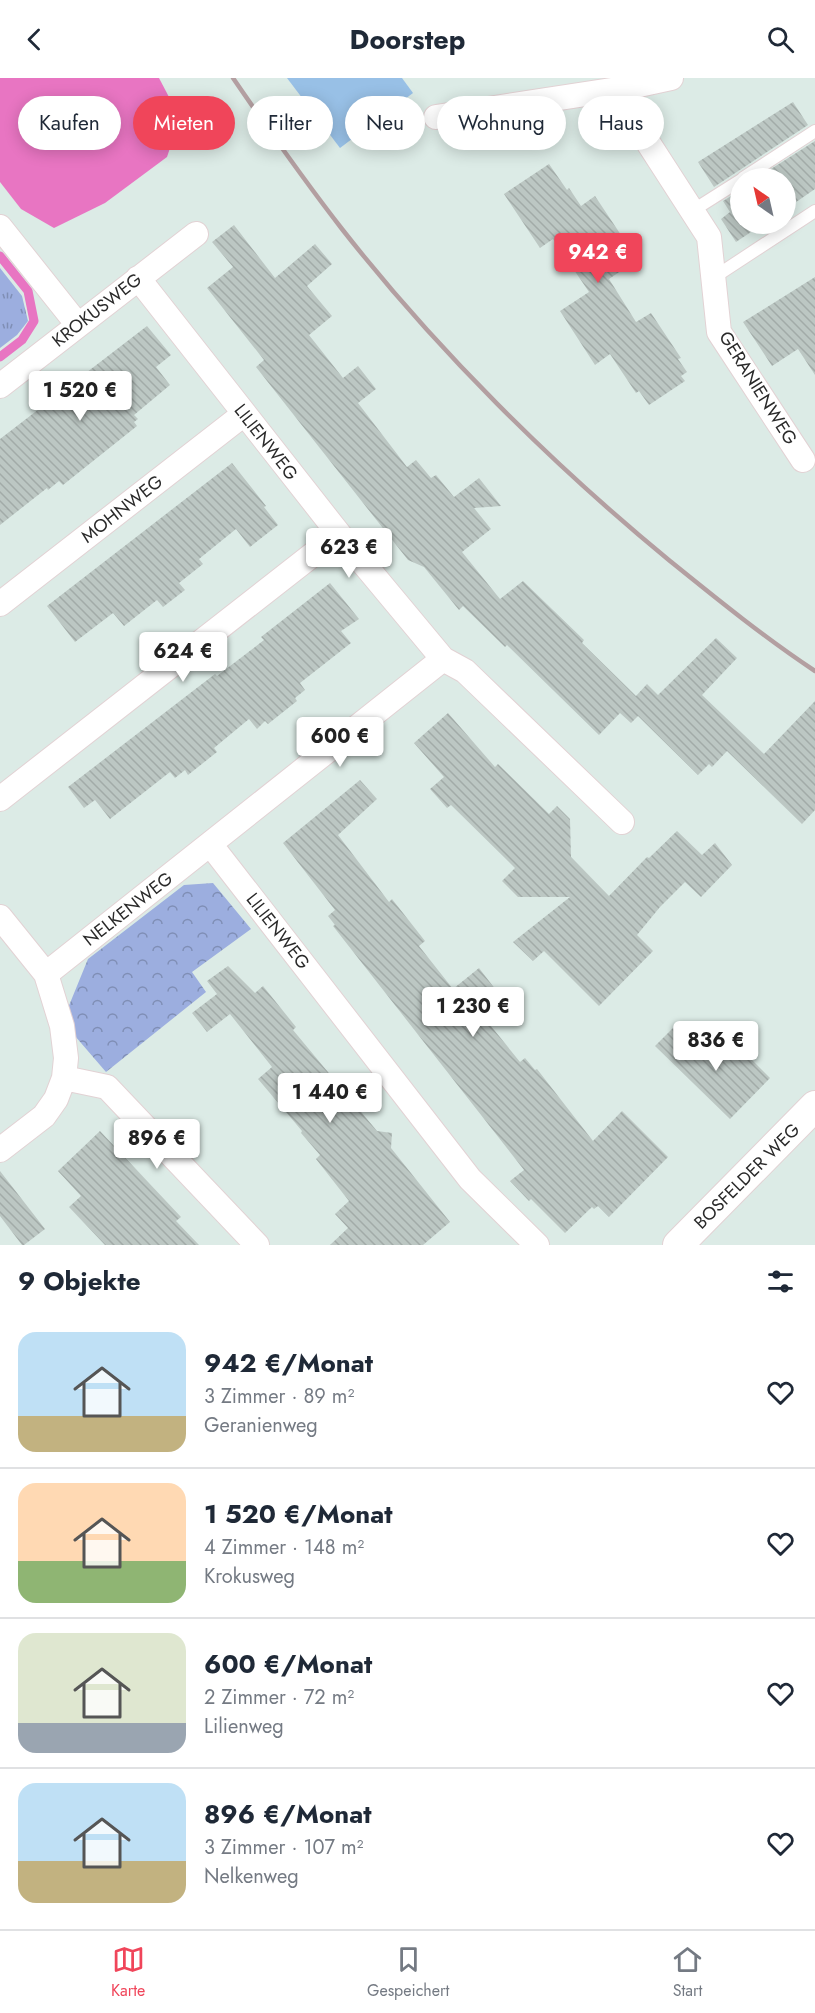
<!DOCTYPE html>
<html lang="de">
<head>
<meta charset="utf-8">
<style>
  body { margin:0; font-family:Jost,sans-serif; background:#f2f2f3; color:#1f2937; height:100vh; display:flex; flex-direction:column; font-size:22px; white-space:nowrap }
  * { box-sizing:border-box; margin:0 }
  p { font-size:20px; color:#747a83 }
  .icon { flex:none; width:33px; height:33px; fill:none; stroke:currentColor; stroke-width:2; stroke-linecap:round; stroke-linejoin:round }
  .map { position:relative; height:1167px; overflow:hidden }
  .side { display:flex; flex-direction:column; background:#fff; flex:1 }
  .side>* { flex:none }
  .top-card { position:absolute; left:18px; top:18px; width:780px; height:54px; display:flex; gap:12px }
  .needle { width:39px; rotate:326deg }
  .buttons { position:absolute; left:730px; top:90px; display:grid; gap:12px }
  .buttons a { display:grid; place-items:center; width:66px; height:66px; border-radius:50%; background:#fff; box-shadow:0 3px 15px #0003; font-size:30px }
  .price { position:absolute; translate:-50% -51px; padding:0 14px; border-radius:6px; background:#fff; color:#222; font-size:20px; line-height:39px; filter:drop-shadow(0 2px 3px #0008) }
  .price::after { content:''; position:absolute; left:50%; top:36px; width:18px; height:14px; margin-left:-9px; background:inherit; clip-path:polygon(0 0,100% 0,50% 100%) }
  .price.on { background:#f0455a; color:#fff }
  ul { padding:0; list-style:none }
  li { display:flex; align-items:center; gap:18px; height:150px; padding:0 18px }
  li+li { border-top:2px solid #e0e1e3 }
  li span { display:grid; place-items:center; flex:none; width:168px; height:120px; border-radius:18px; color:#555 }
  li>.icon { margin-inline-start:auto }
  span .icon { width:72px; height:72px; fill:#fffc; stroke-width:1 }
  li b { font-size:26px }
  h2 { display:flex; justify-content:space-between; align-items:center; height:72px; padding:0 18px; font-size:26px }
  .pill { padding:0 21px; border-radius:27px; background:#fff; box-shadow:0 3px 15px #0003; font-size:21px; line-height:54px }
  .pill.on { background:#f0455a; color:#fff }
  header { display:flex; justify-content:space-between; align-items:center; height:78px; padding:0 18px; background:#fff; font-size:27px; font-weight:700 }
  .tab-bar { display:flex; justify-content:space-around; align-items:center; height:84px; border-top:2px solid #e0e1e3; background:#fff; font-size:16px; color:#747a83 }
  .tab-bar a { display:grid; justify-items:center; gap:3px }
  .tab-bar .on { color:#f0455a }
  .map>svg:first-child { display:block }
</style>
</head>
<body>
<header><svg class="icon" aria-label="back" viewBox="0 0 24 24"><path d="M15 5l-7 7 7 7"/></svg>Doorstep<svg class="icon" aria-label="search" viewBox="0 0 24 24"><circle cx="10" cy="10" r="6"/><path d="M15 15l6 6"/></svg></header>
<div class="map">
<svg width="815" height="1167" viewBox="0 0 815 1167">
  <defs>
    <pattern id="grass-tufts" width="24" height="20" patternUnits="userSpaceOnUse" patternTransform="scale(1.5)"><rect width="24" height="20" fill="#9caedf"/><path d="M3 7l-1-3M5 7V3M7 7l1-3M15 17l-1-3M17 17v-4M19 17l1-3" fill="none" stroke="#7f8eb5"/></pattern>
    <pattern id="park-crowns" width="20" height="18" patternUnits="userSpaceOnUse" patternTransform="scale(1.5)"><rect width="20" height="18" fill="#9caedf"/><path d="M2 6a3 3 0 1 1 6 0M12 15a3 3 0 1 1 6 0" fill="none" stroke="#7f8eb5"/></pattern>
    <pattern id="building-back-hatch" width="6" height="6" patternUnits="userSpaceOnUse" patternTransform="scale(1.5)"><rect width="6" height="6" fill="#bcc7c3"/><path d="M-1 5l2 2M0 0l6 6M5-1l2 2" fill="none" stroke="#a2aba8"/></pattern>
  </defs>
  <rect width="100%" height="100%" fill="#dcebe6"/>
  <path fill="url(#grass-tufts)" d="M 0,190 L 22,218 L 28,243 L 17,257 L 0,270 Z"/>
  <path fill="url(#park-crowns)" d="M 213,805 L 251,851 L 192,894 L 206,914 L 106,994 L 75,958 L 68,930 L 88,881 L 184,807 Z"/>
  <path fill="#98c0e6" d="M 287,0 L 402,0 L 413,15 L 340,70 Z"/>
  <path fill="#e875c2" d="M 0,0 L 159,0 L 180,40 L 167,79 L 105,125 L 54,150 L 21,131 L 0,104 Z"/>
  <g fill="none" stroke-linecap="round" stroke-linejoin="round">
    <path stroke="#e875c2" stroke-width="9" d="M 0,178 L 28,213 L 34,243 L 22,262 L 0,279"/>
  </g>
  <path fill="url(#building-back-hatch)" d="M 793,24 L 808,47 L 714,109 L 698,84 Z
    M 815,63 L 815,111 L 786,131 L 786,100 L 757,100 Z
    M 549,86 L 567,112 L 569,110 L 581,128 L 595,118 L 625,163 L 622,165 L 630,178 L 624,182 L 628,188 L 609,201 L 636,244 L 651,235 L 681,280 L 678,281 L 687,294 L 681,298 L 685,303 L 649,327 L 639,313 L 636,315 L 610,276 L 595,287 L 560,233 L 589,214 L 553,161 L 540,170 L 504,116 Z
    M 741,112 L 741,146 L 763,146 L 736,164 L 721,141 L 730,134 L 723,123 Z
    M 234,147 L 275,200 L 315,166 L 332,186 L 307,208 L 332,238 L 309,257 L 343,300 L 358,288 L 376,311 L 358,325 L 407,389 L 416,382 L 431,400 L 436,397 L 454,419 L 479,400 L 501,428 L 474,430 L 491,451 L 462,474 L 500,521 L 523,503 L 584,562 L 582,565 L 636,618 L 647,606 L 658,617 L 716,560 L 737,580 L 702,617 L 764,676 L 815,623 L 815,732 L 802,746 L 727,673 L 712,689 L 709,686 L 698,697 L 638,638 L 631,645 L 620,635 L 599,657 L 507,567 L 505,569 L 463,528 L 459,532 L 424,489 L 408,482 L 256,289 L 264,282 L 207,210 L 233,189 L 212,164 Z
    M 815,199 L 815,297 L 798,271 L 772,288 L 743,244 Z
    M 147,248 L 171,277 L 156,289 L 170,307 L 134,337 L 138,341 L 134,344 L 137,348 L 63,407 L 59,403 L 48,412 L 47,410 L 0,447 L 0,361 Z
    M 232,385 L 266,428 L 264,429 L 278,447 L 250,469 L 236,451 L 199,481 L 203,486 L 179,505 L 185,512 L 163,529 L 157,522 L 124,548 L 113,535 L 75,564 L 47,528 Z
    M 330,505 L 359,541 L 341,553 L 351,565 L 300,605 L 305,612 L 295,620 L 297,623 L 268,646 L 265,643 L 257,651 L 249,641 L 214,670 L 217,674 L 188,697 L 185,692 L 175,700 L 170,694 L 110,741 L 95,722 L 84,730 L 68,709 L 215,596 L 217,598 L 264,562 L 261,559 Z
    M 448,635 L 495,689 L 498,686 L 549,736 L 557,728 L 570,741 L 571,779 L 609,818 L 647,779 L 649,780 L 677,753 L 702,777 L 715,765 L 732,787 L 701,819 L 685,804 L 660,829 L 637,857 L 653,873 L 599,928 L 544,873 L 533,883 L 513,864 L 570,819 L 518,819 L 502,803 L 515,790 L 451,727 L 447,730 L 430,711 L 444,699 L 414,665 Z
    M 360,702 L 377,721 L 338,757 L 389,824 L 392,821 L 425,863 L 419,868 L 453,911 L 479,890 L 499,916 L 478,932 L 520,984 L 525,980 L 535,992 L 537,991 L 593,1063 L 622,1033 L 668,1079 L 609,1139 L 598,1128 L 594,1131 L 592,1129 L 565,1155 L 531,1121 L 529,1123 L 510,1103 L 524,1092 L 333,848 L 335,847 L 328,838 L 335,832 L 283,765 Z
    M 228,888 L 255,915 L 263,908 L 296,949 L 293,952 L 377,1053 L 392,1055 L 391,1070 L 450,1144 L 423,1167 L 330,1167 L 348,1150 L 335,1136 L 349,1123 L 316,1081 L 320,1077 L 301,1055 L 302,1053 L 258,1001 L 272,989 L 230,936 L 207,954 L 192,935 L 217,916 L 207,903 Z
    M 673,950 L 712,986 L 734,964 L 770,1000 L 730,1041 L 655,968 Z
    M 100,1053 L 181,1139 L 176,1143 L 199,1167 L 105,1167 L 69,1129 L 81,1118 L 58,1093 Z
    M 0,1093 L 45,1151 L 24,1167 L 22,1167 L 0,1138 Z"/>
  <g fill="none" stroke-linecap="round" stroke-linejoin="round">
    <defs>
      <path id="service" d="M 743,100 L 815,53
        M 692,133 L 741,102
        M 713,200 L 815,133"/>
      <path id="minor" d="M 625,10 L 629,35 L 709,159 L 719,254 L 803,382
        M 436,39 L 625,10 L 671,0
        M 0,149 L 78,247
        M 138,200 L 339,456 L 443,581 L 465,593 L 622,744
        M 0,308 L 196,156
        M 0,526 L 244,336
        M 0,721 L 339,456
        M 210,766 L 470,1101 L 537,1167
        M 0,839 L 46,896 L 62,948 L 66,980 L 64,1000 L 56,1021 L 44,1038 L 0,1072
        M 46,896 L 443,581
        M 64,1000 L 107,1009 L 257,1167"/>
      <path id="tertiary" d="M 678,1167 L 815,1028"/>
    </defs>
    <use href="#service" stroke="#e2d2d4" stroke-width="14"/>
    <use href="#minor" stroke="#e2d2d4" stroke-width="26"/>
    <use href="#tertiary" stroke="#e2d2d4" stroke-width="32"/>
    <use href="#service" stroke="#fff" stroke-width="12"/>
    <use href="#minor" stroke="#fff" stroke-width="24"/>
    <use href="#tertiary" stroke="#fff" stroke-width="30"/>
    <path stroke="#b39fa1" stroke-width="4.5" d="M 233,0 C 268,51 304,102 342,151 C 436,271 552,386 670,483 C 717,521 765,560 815,593"/>
  </g>
  <g text-anchor="middle" stroke-width="4.5" stroke-linejoin="round" paint-order="stroke">
    <g font-size="18" fill="#2a2a2a" stroke="#fff">
      <text transform="translate(97 232) rotate(-38)" y="6">KROKUSWEG</text>
      <text transform="translate(758 310) rotate(58)" y="6">GERANIENWEG</text>
      <text transform="translate(266 364) rotate(52)" y="6">LILIENWEG</text>
      <text transform="translate(122 431) rotate(-38)" y="6">MOHNWEG</text>
      <text transform="translate(128 831) rotate(-38)" y="6">NELKENWEG</text>
      <text transform="translate(278 853) rotate(52)" y="6">LILIENWEG</text>
      <text transform="translate(747 1098) rotate(-45)" y="6">BOSFELDER WEG</text>
    </g>
  </g>
</svg>
<div class="buttons">
<a><svg class="needle" viewBox="-14 -14 28 28"><path d="M0-13l5 13h-10z" fill="#e53935"/><path d="M0 13l5-13h-10z" fill="#747a83"/></svg></a>
</div>
<b class="price on" style="left:598px;top:206px">942 €</b>
<b class="price" style="left:80px;top:344px">1 520 €</b>
<b class="price" style="left:349px;top:501px">623 €</b>
<b class="price" style="left:183px;top:605px">624 €</b>
<b class="price" style="left:340px;top:690px">600 €</b>
<b class="price" style="left:473px;top:960px">1 230 €</b>
<b class="price" style="left:716px;top:994px">836 €</b>
<b class="price" style="left:330px;top:1046px">1 440 €</b>
<b class="price" style="left:157px;top:1092px">896 €</b>
<div class="top-card">
<a class="pill">Kaufen</a>
<a class="pill on">Mieten</a>
<a class="pill">Filter</a>
<a class="pill">Neu</a>
<a class="pill">Wohnung</a>
<a class="pill">Haus</a>
</div>
</div>
<section class="side">
<h2>9 Objekte<svg class="icon" aria-label="filters" viewBox="0 0 24 24"><path d="M4 7h16M4 17h16"/><circle cx="9" cy="7" r="2"/><circle cx="15" cy="17" r="2"/></svg></h2>
<ul>
<li><span style="background:linear-gradient(#bfe0f5 70%,#c2b280 0)"><svg class="icon" aria-label="home" viewBox="0 0 24 24"><path d="M3 11l9-7 9 7M6 9v11h12V9"/></svg></span><div><b>942 €/Monat</b><p>3 Zimmer · 89 m²</p><p>Geranienweg</p></div><svg class="icon" aria-label="heart" viewBox="0 0 24 24"><path d="M12 20l-8-8c-3-5 5-10 8-4 3-6 11-1 8 4z"/></svg></li>
<li><span style="background:linear-gradient(#ffd9b3 65%,#8fb573 0)"><svg class="icon" aria-label="home" viewBox="0 0 24 24"><path d="M3 11l9-7 9 7M6 9v11h12V9"/></svg></span><div><b>1 520 €/Monat</b><p>4 Zimmer · 148 m²</p><p>Krokusweg</p></div><svg class="icon" aria-label="heart" viewBox="0 0 24 24"><path d="M12 20l-8-8c-3-5 5-10 8-4 3-6 11-1 8 4z"/></svg></li>
<li><span style="background:linear-gradient(#dfe7d0 75%,#9aa5b1 0)"><svg class="icon" aria-label="home" viewBox="0 0 24 24"><path d="M3 11l9-7 9 7M6 9v11h12V9"/></svg></span><div><b>600 €/Monat</b><p>2 Zimmer · 72 m²</p><p>Lilienweg</p></div><svg class="icon" aria-label="heart" viewBox="0 0 24 24"><path d="M12 20l-8-8c-3-5 5-10 8-4 3-6 11-1 8 4z"/></svg></li>
<li><span style="background:linear-gradient(#bfe0f5 65%,#c2b280 0)"><svg class="icon" aria-label="home" viewBox="0 0 24 24"><path d="M3 11l9-7 9 7M6 9v11h12V9"/></svg></span><div><b>896 €/Monat</b><p>3 Zimmer · 107 m²</p><p>Nelkenweg</p></div><svg class="icon" aria-label="heart" viewBox="0 0 24 24"><path d="M12 20l-8-8c-3-5 5-10 8-4 3-6 11-1 8 4z"/></svg></li>
</ul>
</section>
<nav class="tab-bar">
<a class="on"><svg class="icon" aria-label="map" viewBox="0 0 24 24"><path d="M3 6l6-2 6 2 6-2v14l-6 2-6-2-6 2zM9 4v14M15 6v14"/></svg>Karte</a>
<a><svg class="icon" aria-label="saved" viewBox="0 0 24 24"><path d="M7 4h10v16l-5-4-5 4z"/></svg>Gespeichert</a>
<a><svg class="icon" aria-label="home" viewBox="0 0 24 24"><path d="M3 11l9-7 9 7M6 9v11h12V9"/></svg>Start</a>
</nav>
</body>
</html>
